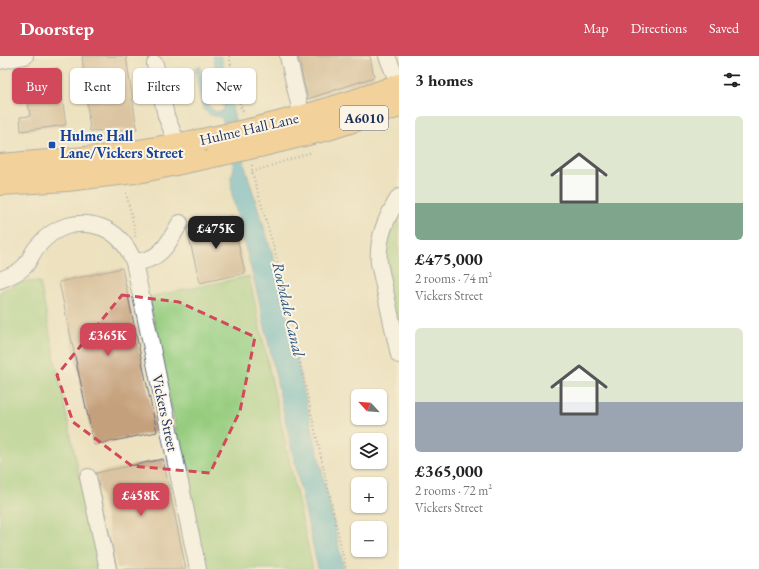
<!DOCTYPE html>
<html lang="en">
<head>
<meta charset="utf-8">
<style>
  body { margin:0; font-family:"EB Garamond",serif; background:#f2f2f2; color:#222; height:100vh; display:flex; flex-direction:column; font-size:15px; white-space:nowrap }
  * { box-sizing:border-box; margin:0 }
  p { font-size:13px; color:#767676 }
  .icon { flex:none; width:22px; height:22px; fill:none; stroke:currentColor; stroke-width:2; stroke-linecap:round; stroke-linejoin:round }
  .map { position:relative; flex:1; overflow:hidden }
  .side { display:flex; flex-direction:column; background:#fff; width:360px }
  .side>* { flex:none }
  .guide { position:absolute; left:12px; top:12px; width:327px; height:36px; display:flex; gap:8px }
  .needle { width:26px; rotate:296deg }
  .buttons { position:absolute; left:351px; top:333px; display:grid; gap:8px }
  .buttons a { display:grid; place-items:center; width:36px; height:36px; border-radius:6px; background:#fff; box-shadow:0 1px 3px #0004; font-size:20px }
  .price { position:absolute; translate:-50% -34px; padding:0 9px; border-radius:8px; background:#d1495b; color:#fff; font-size:13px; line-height:26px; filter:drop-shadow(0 1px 2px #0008) }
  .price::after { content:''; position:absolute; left:50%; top:24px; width:12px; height:9px; margin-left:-6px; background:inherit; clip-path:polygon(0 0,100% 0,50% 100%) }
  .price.current { background:#222; color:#fff }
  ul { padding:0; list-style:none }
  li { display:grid; align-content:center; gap:8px; height:212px; padding:0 16px }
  li span { display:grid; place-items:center; height:124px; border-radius:6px; color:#555 }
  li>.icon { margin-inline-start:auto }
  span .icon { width:72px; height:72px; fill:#fffc; stroke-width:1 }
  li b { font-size:17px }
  h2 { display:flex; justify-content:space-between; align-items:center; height:48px; padding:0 16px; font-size:17px }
  .pill { padding:0 14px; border-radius:6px; background:#fff; box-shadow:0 1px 3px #0004; font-size:14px; line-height:36px }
  .pill.current { background:#d1495b; color:#fff }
  header { display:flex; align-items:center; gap:24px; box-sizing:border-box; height:56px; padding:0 20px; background:#d1495b; color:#fff }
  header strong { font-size:19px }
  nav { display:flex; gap:22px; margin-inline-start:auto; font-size:14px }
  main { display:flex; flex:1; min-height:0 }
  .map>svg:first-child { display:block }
</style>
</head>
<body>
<header>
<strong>Doorstep</strong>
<nav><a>Map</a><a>Directions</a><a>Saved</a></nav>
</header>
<main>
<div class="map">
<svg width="399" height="513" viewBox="0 0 399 513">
  <rect width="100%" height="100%" fill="#fcf5e5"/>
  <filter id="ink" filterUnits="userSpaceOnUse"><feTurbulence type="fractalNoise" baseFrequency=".025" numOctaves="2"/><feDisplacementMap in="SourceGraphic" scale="8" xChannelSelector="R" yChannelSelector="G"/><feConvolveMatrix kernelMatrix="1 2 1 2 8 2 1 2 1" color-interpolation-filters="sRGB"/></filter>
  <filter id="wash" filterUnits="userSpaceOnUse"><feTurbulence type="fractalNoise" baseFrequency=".012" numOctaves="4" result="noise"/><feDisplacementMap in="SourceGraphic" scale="16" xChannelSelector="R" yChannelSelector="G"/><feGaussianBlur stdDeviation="0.9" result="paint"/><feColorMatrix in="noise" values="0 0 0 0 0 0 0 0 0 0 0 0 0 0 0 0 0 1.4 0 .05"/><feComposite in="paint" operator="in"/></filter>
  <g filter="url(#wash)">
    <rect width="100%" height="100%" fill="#ede1c0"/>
    <path fill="#95cc7e" stroke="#587e6e" d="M 399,156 L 399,276 C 393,251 382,219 385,193 C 387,180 393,168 399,156 Z
      M 249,220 L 313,513 L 204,513 L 149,241 Z
      M 24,225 L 40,226 L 56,308 L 99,513 L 0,513 L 0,235 Z"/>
    <path fill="#4fb2ce" stroke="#357096" d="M 213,0 L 221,0 L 246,114 L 274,203 L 344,513 L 318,513 L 258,240 L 232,139 L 231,121 L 234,113 L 222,62 C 218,60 210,60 207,57 C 199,51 197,21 195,11 L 200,10 L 207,48 L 215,55 L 222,56 L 224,52 Z"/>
    <g id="blocks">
      <path fill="#c5a07c" d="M 82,0 L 126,0 L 137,73 L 90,75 Z
        M 298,0 L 370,0 L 374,21 L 308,43 Z
        M 58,12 L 66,69 L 21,75 L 20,61 L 30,60 L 24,16 Z
        M 232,160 L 245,217 L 200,227 L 187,174 L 189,170 Z
        M 122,212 L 157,376 L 94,389 L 59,226 Z
        M 163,403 L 186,513 L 117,513 L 96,417 Z"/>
    </g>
  </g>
  <g filter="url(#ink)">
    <use href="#blocks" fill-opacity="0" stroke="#646d80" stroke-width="1"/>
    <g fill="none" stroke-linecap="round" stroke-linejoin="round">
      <defs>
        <path id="minor" d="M 288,0 L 302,61
          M 387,0 L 399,29
          M 0,5 L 25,0
          M 155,8 L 166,60 L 178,89
          M 399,141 C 386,162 377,182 379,207 L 399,299
          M 134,206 C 139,205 145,205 149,203 C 165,197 172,180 180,167
          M 0,224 C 8,221 18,217 24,211 C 30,205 32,196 38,190 C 54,170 78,163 101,171 C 118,177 128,191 134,206 L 198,513
          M 88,421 L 108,513"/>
        <path id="highway" d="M 254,73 C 303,61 352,47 399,29
          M 259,90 L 328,73 L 399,50
          M 0,109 L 110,100 L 202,84
          M 0,128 L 67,124 L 143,115 L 218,99"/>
      </defs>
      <use href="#minor" stroke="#646d80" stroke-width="18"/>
      <use href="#highway" stroke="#646d80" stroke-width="24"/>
      <path stroke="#646d80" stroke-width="2" stroke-dasharray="1 3" stroke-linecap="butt" d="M 229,0 L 242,59
        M 239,42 L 244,57
        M 221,48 L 235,44
        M 252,109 L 252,116 L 276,199 L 346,513
        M 252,116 L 312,96
        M 126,137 L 136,179 L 135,181"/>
      <use href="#minor" stroke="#fff" stroke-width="16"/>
      <use href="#highway" stroke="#f9bf6d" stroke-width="22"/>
      <defs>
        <path id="highway-bridge" d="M 202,84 L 254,73
          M 218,99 L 259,90"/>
      </defs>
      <use href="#highway-bridge" stroke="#646d80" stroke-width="24" stroke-linecap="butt"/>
      <use href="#highway-bridge" stroke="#f9bf6d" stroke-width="22"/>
    </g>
  </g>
  <path d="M0 0H399V513H0ZM 122,239 L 179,246 L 255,281 L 240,355 L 210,417 L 132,410 L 73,366 L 57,319 Z" fill="#ede1c0" fill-opacity=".55" fill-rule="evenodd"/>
  <path fill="none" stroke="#d1495b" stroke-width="3" stroke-dasharray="8 5" stroke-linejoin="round" d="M 122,239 L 179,246 L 255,281 L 240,355 L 210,417 L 132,410 L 73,366 L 57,319 Z"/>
  <rect fill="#1a4fb4" stroke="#fcf5e5" stroke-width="1.5" x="48" y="85" width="8" height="8" rx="2"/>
  <g text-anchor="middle" stroke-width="4" stroke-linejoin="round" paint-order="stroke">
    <rect fill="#fcf5e5" stroke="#5e6a86" stroke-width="1" x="340" y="50" width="48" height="24" rx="3"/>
    <g font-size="14" font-weight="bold" fill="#1b2f5e">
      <text x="364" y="67">A6010</text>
    </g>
    <g font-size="15" fill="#1b2f5e" stroke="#fcf5e5">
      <text transform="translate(249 73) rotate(-13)" y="5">Hulme Hall Lane</text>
      <text transform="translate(165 357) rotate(78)" y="5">Vickers Street</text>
    </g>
    <g font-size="15" font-weight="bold" fill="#164399" stroke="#fcf5e5" text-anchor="start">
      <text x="60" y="85">Hulme Hall<tspan x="60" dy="17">Lane/Vickers Street</tspan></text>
    </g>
    <g font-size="16" font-style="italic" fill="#2b5680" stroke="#fcf5e5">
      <text transform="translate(289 253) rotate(77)" y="6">Rochdale Canal</text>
    </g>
  </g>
</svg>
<div class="buttons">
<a><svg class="needle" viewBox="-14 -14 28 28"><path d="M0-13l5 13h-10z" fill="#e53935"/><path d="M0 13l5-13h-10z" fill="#767676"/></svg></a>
<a><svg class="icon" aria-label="layers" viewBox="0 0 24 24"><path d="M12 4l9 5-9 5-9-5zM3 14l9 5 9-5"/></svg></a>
<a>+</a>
<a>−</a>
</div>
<b class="price current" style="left:216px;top:194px">£475K</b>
<b class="price" style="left:108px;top:301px">£365K</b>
<b class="price" style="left:141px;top:461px">£458K</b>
<div class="guide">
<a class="pill current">Buy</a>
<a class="pill">Rent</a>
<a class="pill">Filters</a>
<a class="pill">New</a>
</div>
</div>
<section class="side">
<h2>3 homes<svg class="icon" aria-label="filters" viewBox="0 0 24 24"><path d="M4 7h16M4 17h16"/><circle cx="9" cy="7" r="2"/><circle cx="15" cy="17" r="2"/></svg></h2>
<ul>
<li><span style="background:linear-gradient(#dfe7d0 70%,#7fa58c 0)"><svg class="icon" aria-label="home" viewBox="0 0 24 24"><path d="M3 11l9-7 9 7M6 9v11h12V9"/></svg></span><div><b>£475,000</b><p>2 rooms · 74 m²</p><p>Vickers Street</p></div></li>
<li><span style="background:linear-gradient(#dfe7d0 60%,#9aa5b1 0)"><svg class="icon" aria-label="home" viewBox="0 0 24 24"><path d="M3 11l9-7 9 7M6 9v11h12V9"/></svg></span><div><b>£365,000</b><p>2 rooms · 72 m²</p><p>Vickers Street</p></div></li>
</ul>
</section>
</main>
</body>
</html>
